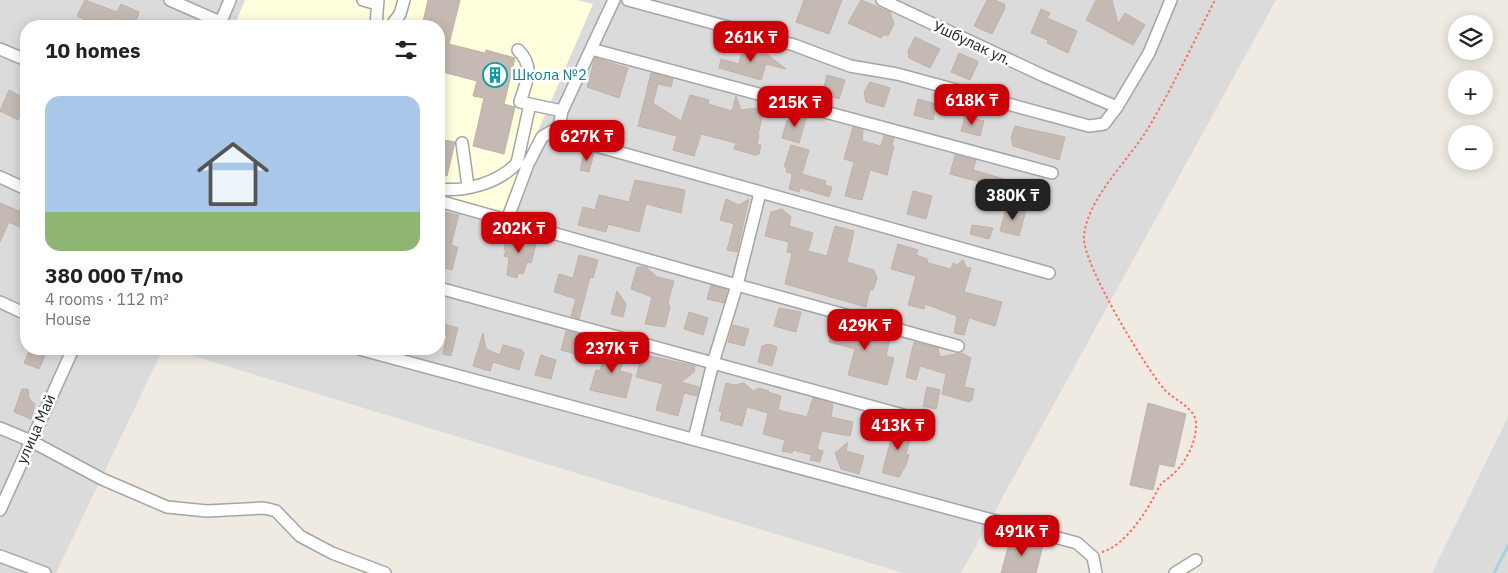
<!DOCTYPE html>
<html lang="en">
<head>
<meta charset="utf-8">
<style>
  body { margin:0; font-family:"IBM Plex Sans",sans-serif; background:#f6f6f6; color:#222; height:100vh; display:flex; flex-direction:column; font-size:19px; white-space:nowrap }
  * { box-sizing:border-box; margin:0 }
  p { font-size:16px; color:#767676 }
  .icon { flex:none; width:28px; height:28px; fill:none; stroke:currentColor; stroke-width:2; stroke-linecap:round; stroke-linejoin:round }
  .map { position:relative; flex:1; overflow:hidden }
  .panel { position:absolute; left:20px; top:20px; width:425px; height:335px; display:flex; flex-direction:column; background:#fff; border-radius:20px; box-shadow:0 2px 12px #0003 }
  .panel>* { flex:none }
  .buttons { position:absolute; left:1448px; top:15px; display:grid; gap:10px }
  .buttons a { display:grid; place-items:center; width:45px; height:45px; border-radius:50%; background:#fff; box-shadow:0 2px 12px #0003; font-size:25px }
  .price { position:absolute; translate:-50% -42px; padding:0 11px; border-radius:10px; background:#cc0009; color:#fff; font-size:16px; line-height:32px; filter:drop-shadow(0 1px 2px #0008) }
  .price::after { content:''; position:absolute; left:50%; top:30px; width:15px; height:11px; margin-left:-8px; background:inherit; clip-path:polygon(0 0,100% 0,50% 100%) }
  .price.selected { background:#222; color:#fff }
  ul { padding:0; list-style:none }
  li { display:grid; align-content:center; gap:10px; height:265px; padding:0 25px }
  li span { display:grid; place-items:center; height:155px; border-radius:15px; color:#555 }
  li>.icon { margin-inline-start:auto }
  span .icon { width:90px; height:90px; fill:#fffc; stroke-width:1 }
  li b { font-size:21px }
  h2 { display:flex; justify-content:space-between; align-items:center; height:60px; padding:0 25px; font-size:21px }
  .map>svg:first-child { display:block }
</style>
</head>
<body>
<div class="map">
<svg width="1508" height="573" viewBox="0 0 1508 573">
  <rect width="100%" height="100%" fill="#efebe3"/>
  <path fill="#dcdbdb" d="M 0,0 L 1276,0 L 961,573 L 903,573 L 171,349 L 439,349 L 439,26 L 26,26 L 26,349 L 163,349 L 56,573 L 0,573 Z
    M 1508,417 L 1508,573 L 1432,573 Z"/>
  <path fill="#fffedd" d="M 245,0 L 577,0 L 593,4 L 503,212 L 439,194 L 439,26 L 234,26 Z"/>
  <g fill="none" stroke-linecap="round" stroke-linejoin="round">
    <path stroke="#a2d4df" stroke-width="3" d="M 1494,573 L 1508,546"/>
  </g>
  <path fill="#c4bab3" stroke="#c2b1a5" d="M 85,0 L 117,12 L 121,4 L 139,12 L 138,16 L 134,26 L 111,26 L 115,18 L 97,25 L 77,16 Z
    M 428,0 L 460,0 L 449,44 L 485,53 L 486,50 L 515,58 L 504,104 L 515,107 L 504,154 L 473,146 L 484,98 L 473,96 L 477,81 L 439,71 L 439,26 L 422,26 Z
    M 804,0 L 842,0 L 829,34 L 796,22 Z
    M 861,0 L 890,12 L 894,24 L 888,36 L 884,34 L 881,38 L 848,23 Z
    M 987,0 L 995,0 L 1004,4 L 1005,8 L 992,34 L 974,26 Z
    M 1096,0 L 1112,0 L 1118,24 L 1125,13 L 1145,25 L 1133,45 L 1086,20 Z
    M 1041,9 L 1050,13 L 1047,18 L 1077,31 L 1068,53 L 1047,43 L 1048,40 L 1031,33 Z
    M 915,37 L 940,49 L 930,68 L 909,58 L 908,51 Z
    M 743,48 L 759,48 L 786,69 L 766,64 L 761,80 L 719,68 L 721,59 L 739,64 Z
    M 959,53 L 977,61 L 978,63 L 970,80 L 951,72 Z
    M 595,58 L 628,68 L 619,98 L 587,87 Z
    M 651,73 L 673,79 L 671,87 L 658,84 L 653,103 L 681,121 L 690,95 L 709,100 L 708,104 L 732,111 L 736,96 L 741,110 L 755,108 L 763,114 L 758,134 L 759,136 L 757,144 L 761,145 L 759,154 L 755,155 L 734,149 L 736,143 L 701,134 L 694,156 L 673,150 L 677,136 L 638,126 Z
    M 827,75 L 845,80 L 839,99 L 822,94 Z
    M 870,82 L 890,88 L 884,107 L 866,102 L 864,92 Z
    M 9,90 L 26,99 L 18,120 L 0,111 Z
    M 918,99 L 937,104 L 933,120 L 914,115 Z
    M 795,112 L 807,115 L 799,143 L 782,138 L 787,120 L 792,121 Z
    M 965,116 L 984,121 L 980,136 L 961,131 Z
    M 1015,126 L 1065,137 L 1059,160 L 1013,146 L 1011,138 Z
    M 853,127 L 863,130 L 862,141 L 881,146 L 884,135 L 894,138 L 892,145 L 894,146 L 887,175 L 870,170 L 862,200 L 845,196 L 854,162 L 844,159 Z
    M 439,139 L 455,142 L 447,176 L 439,174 Z
    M 791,145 L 809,150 L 802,174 L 826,181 L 825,185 L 832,187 L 829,197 L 800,188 L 799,192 L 789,189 L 792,176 L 791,173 L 786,172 L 787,167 L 784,167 Z
    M 585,151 L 594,153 L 589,172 L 580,170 Z
    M 955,155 L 976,160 L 973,170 L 1004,179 L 999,199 L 981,194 L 984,183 L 950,174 Z
    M 635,180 L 685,190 L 681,213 L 646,204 L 639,232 L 608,224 L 606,232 L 578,225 L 583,207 L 595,210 L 599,195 L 629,202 Z
    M 913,191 L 932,196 L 926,219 L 907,214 Z
    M 726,199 L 739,205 L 749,199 L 737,252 L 727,250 L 734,224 L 720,220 Z
    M 0,203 L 26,214 L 26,230 L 9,222 L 0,242 Z
    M 1012,206 L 1026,210 L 1019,236 L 1000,231 L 1005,212 Z
    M 782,209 L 791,217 L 789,226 L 813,233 L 808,251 L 827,256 L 835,226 L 854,231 L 847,262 L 874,270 L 877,278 L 873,290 L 870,289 L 866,307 L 785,284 L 792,253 L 787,252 L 789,242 L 765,236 L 771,212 Z
    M 439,211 L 459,215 L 451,245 L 458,247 L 452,270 L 439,266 Z
    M 972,225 L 993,228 L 989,239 L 970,234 Z
    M 514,234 L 537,240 L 531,263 L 527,262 L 523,274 L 518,273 L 517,278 L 507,275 L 509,257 L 504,256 L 506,250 L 504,250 L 506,241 L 509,242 Z
    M 898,244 L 918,250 L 916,255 L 927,259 L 928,263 L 951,269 L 953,263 L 957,265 L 963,260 L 966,267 L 971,268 L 964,292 L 1002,302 L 995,326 L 969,318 L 964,335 L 954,333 L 957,316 L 925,304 L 924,309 L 908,305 L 916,276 L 891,269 Z
    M 579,255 L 598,260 L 593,278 L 590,277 L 579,319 L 571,316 L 576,299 L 554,292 L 559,274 L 573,278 Z
    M 637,267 L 646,267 L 657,277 L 674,281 L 668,302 L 670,307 L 665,327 L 645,324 L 652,297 L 631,289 Z
    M 711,285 L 727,290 L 724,303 L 707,299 Z
    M 617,291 L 626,304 L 623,317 L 611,314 Z
    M 779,308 L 801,312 L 796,332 L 774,326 Z
    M 689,312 L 708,318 L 703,335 L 684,329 Z
    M 835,320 L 891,335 L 886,356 L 894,358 L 887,385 L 848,375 L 855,349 L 829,342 Z
    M 444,324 L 458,328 L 451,356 L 443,354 L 447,335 L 441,334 Z
    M 733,325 L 749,329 L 744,346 L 728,342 Z
    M 566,331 L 585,336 L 580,355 L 561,350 Z
    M 483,333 L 486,349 L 500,355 L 503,345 L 522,350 L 524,353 L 519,370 L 493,362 L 490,371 L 473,366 Z
    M 914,342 L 938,348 L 940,357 L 961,353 L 971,358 L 964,387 L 974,389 L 972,400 L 969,402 L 942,394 L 946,374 L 920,366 L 916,380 L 906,377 Z
    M 615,344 L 627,347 L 620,371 L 632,374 L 626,398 L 590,390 L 596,370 L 600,371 L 606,349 L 614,348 Z
    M 769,344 L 777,347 L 772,366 L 758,362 L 762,346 Z
    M 30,349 L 48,349 L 39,369 L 24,363 Z
    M 642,354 L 695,366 L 694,372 L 681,382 L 699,387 L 697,396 L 684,393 L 678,416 L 656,410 L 663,384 L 636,377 Z
    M 541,355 L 556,360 L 551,379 L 535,375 Z
    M 726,383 L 734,385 L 744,383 L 753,391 L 759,388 L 769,391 L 768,392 L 781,396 L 778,410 L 807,417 L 813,398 L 833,404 L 831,417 L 853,422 L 850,436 L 822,431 L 817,449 L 823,451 L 820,462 L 810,460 L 812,455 L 793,450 L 792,453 L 782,451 L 785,440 L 763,434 L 768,413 L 747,407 L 742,426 L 720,420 L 722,412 L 719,411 Z
    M 927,387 L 940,390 L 936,409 L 923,406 Z
    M 22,389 L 28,389 L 29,398 L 35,404 L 31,419 L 14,412 Z
    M 1148,403 L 1186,414 L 1174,467 L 1159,464 L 1153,490 L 1130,485 Z
    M 896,421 L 901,426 L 908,427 L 912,432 L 906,454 L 909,455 L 906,465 L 899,477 L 883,473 L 883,469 Z
    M 848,442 L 846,451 L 864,456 L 859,474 L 841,469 L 835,453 Z
    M 1011,537 L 1043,545 L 1036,573 L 1001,573 Z"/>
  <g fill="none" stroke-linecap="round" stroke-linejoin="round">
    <defs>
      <path id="minor" d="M 170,0 L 220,22
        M 363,0 L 377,4
        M 614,0 L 562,111 L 559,127 L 568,138 L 1049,273
        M 628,0 L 794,45 L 850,66 L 897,74 L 1089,126 L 1104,124 L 1117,107 L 1149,53 L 1171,0
        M 882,0 L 1044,76 L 1117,107
        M 219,26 L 230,0
        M 376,26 L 378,0
        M 391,26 L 400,14 L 404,0
        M 0,49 L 26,60
        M 591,49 L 1052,173
        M 518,50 C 535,67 527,80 520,102 L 562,111
        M 462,143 L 468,186
        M 0,177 L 26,189
        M 439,189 C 465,192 499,183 517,163 L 530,104
        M 439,201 L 737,285 L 760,193
        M 507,220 L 528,164 L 542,137 L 559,127
        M 439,288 L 713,363 L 694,439
        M 0,302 L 26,314
        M 359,349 L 1077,543 L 1093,557 L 1096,573
        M 925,421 L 713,363 L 737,285 L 958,346
        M 0,428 L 31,441 L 102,479 L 167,507 L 207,511 L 264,508 L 276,511 L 300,536 L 332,553 L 385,573
        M 0,510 L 73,349
        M 0,556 L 45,573
        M 1175,573 L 1196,560"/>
    </defs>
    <use href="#minor" stroke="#a5a5a5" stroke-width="14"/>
    <path stroke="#ff6e65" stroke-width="2" stroke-dasharray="2.5 2.5" stroke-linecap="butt" d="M 1102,552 C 1125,546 1148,510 1158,489 C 1162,481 1167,480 1173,474 C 1186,463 1197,440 1196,424 C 1196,407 1173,400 1164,389 C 1145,367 1082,263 1084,237 C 1086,200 1128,161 1147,130 C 1172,89 1193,43 1215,0"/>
    <use href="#minor" stroke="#fff" stroke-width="11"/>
  </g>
  <defs>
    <symbol id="building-ring" viewBox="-11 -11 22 22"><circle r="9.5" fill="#fff" stroke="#0f9aa8" stroke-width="1.5"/><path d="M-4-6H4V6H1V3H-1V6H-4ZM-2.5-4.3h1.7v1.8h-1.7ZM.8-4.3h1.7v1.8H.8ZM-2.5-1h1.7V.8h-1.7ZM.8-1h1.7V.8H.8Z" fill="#0f9aa8"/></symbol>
  </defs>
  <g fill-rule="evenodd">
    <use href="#building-ring" x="481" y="61" width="28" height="28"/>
  </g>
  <g text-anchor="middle" stroke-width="5" stroke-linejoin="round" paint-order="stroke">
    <g font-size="15" fill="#1e1e1e" stroke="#fff">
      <text transform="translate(972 43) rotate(25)" y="5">Ушбулак ул.</text>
      <text transform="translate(36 429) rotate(-66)" y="5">улица Май</text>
    </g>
    <g font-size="15" fill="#0d838f" stroke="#fff" text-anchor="start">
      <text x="512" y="80">Школа №2</text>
    </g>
  </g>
</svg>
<div class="buttons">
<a><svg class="icon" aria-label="layers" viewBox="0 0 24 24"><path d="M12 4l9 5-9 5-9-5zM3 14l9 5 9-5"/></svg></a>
<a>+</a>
<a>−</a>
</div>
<b class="price" style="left:751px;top:63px">261K ₸</b>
<b class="price" style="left:972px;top:126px">618K ₸</b>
<b class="price" style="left:795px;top:128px">215K ₸</b>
<b class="price" style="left:587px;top:162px">627K ₸</b>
<b class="price selected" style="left:1013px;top:221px">380K ₸</b>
<b class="price" style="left:519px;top:254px">202K ₸</b>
<b class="price" style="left:865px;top:351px">429K ₸</b>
<b class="price" style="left:612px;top:374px">237K ₸</b>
<b class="price" style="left:898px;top:451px">413K ₸</b>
<b class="price" style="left:1022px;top:557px">491K ₸</b>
<section class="panel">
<h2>10 homes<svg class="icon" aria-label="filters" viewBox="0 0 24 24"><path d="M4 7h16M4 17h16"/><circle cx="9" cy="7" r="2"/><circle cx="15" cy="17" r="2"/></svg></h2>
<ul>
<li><span style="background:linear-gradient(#a9c7e8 75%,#8fb573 0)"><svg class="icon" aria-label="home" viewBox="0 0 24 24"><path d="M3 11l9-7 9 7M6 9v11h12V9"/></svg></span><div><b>380 000 ₸/mo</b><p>4 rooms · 112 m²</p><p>House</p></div></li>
</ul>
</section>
</div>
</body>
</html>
